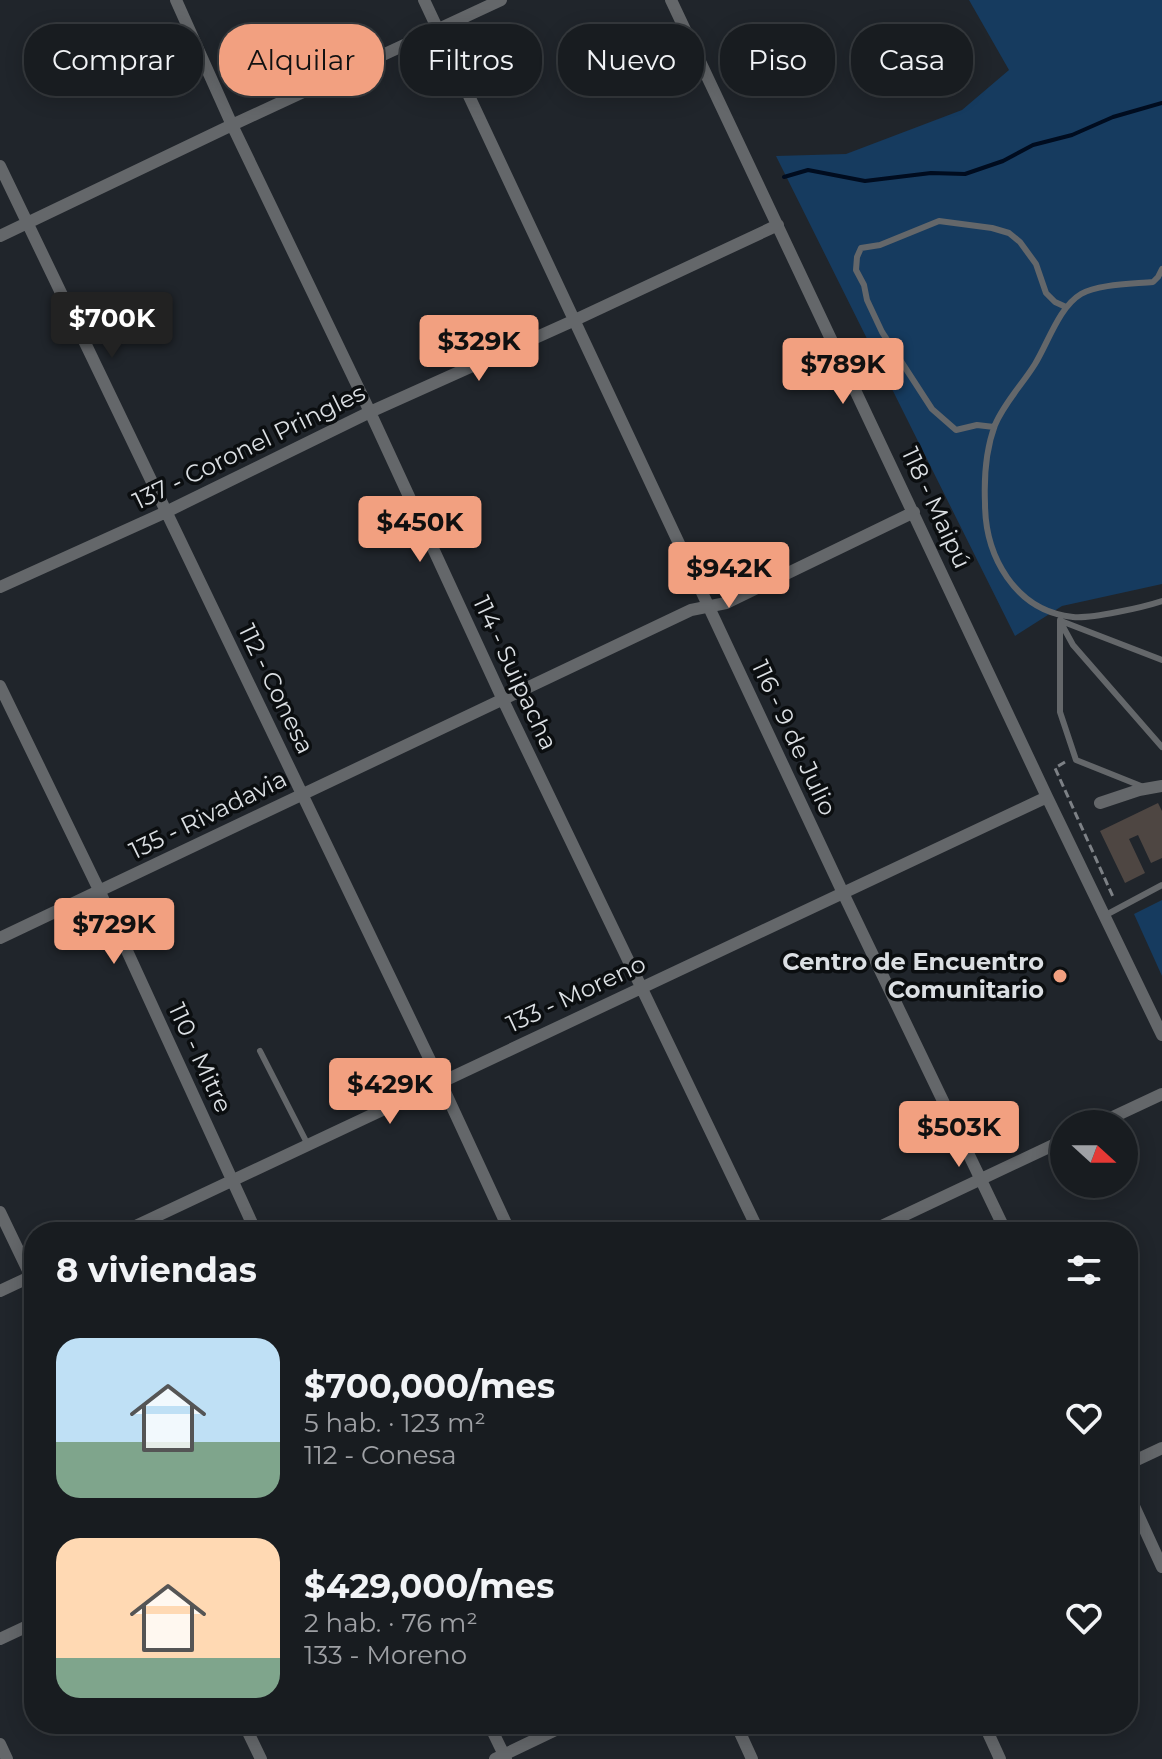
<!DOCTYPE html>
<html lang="es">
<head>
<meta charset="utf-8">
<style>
  body { margin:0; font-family:Montserrat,sans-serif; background:#25292d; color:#f1f3f6; height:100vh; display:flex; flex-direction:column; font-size:30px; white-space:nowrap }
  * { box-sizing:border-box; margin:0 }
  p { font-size:26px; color:#9fa1a5 }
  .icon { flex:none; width:44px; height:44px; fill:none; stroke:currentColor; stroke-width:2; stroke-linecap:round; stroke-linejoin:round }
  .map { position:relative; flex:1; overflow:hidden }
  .sheet { position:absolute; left:24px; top:1222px; width:1114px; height:512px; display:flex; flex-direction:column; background:#181c20; border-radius:32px; box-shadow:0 4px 20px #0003,0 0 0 2px #363a3e }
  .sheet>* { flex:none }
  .banner { position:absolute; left:24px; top:24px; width:1114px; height:72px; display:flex; gap:16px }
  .needle { width:52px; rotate:111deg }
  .buttons { position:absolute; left:1050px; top:1110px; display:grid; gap:16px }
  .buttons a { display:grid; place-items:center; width:88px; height:88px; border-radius:50%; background:#181c20; box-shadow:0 4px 20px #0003,0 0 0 2px #363a3e; font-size:40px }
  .price { position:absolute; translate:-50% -68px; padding:0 18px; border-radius:8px; background:#f2a080; color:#111; font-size:26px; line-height:52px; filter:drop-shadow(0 2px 4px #0008) }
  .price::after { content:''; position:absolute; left:50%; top:48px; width:24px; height:18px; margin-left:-12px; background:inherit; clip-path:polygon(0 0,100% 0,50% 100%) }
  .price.current { background:#222; color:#fff }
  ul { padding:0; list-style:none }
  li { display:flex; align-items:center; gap:24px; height:200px; padding:0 32px }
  li span { display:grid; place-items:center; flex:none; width:224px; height:160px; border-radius:24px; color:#555 }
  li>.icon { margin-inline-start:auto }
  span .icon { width:96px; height:96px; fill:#fffc; stroke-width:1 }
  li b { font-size:34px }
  h2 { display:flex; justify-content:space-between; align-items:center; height:96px; padding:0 32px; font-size:34px }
  .chip { padding:0 28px; border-radius:32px; background:#181c20; box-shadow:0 4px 20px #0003,0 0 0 2px #363a3e; font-size:28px; line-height:72px }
  .chip.current { background:#f2a080; color:#111 }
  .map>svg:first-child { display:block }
</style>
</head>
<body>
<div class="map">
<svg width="1162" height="1759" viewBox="0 0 1162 1759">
  <rect width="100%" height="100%" fill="#20252b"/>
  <path fill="#163b5f" d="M 969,0 L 1162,0 L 1162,584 L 1062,606 L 1015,636 L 776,156 L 846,154 L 962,110 L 1009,70 Z
    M 1162,900 L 1162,976 L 1134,914 Z"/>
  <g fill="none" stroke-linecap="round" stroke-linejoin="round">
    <path stroke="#000c1f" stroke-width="4" d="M 784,177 L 808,170 L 865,181 L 931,173 L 965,174 L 1003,161 L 1033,145 L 1072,135 L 1113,117 L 1162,103"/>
  </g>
  <path fill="#4e4642" d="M 1158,803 L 1162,811 L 1162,858 L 1151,863 L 1138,835 L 1129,839 L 1145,873 L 1125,883 L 1100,831 Z"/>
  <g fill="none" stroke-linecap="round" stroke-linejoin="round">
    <path stroke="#7d8186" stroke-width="3" stroke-dasharray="8 4" stroke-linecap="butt" d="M 1065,762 L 1055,768 L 1114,899"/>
    <path stroke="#64676a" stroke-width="6" d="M 1162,269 L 1158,277 L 1153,282 C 1133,284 1098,284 1081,294 C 1059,307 1048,343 1035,364 C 1022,385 1004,403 995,425 C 986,449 984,479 985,503 C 985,556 1015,611 1073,617 C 1091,619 1144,607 1162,601
      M 994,427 L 977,425 L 956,430 L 932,409 L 882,332 L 867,300 L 864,285 L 856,270 L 857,257 L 861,248 L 880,245 L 939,221 L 992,228 L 1009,233 L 1020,242 L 1036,264 L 1046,293 L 1055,302 L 1066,307
      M 1060,620 L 1060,712 L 1076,760 L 1141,786
      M 1061,621 L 1162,660
      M 1061,623 L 1073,645 L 1162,747
      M 1104,916 L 1162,885
      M 260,1051 L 308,1145"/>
    <path stroke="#64676a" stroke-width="12" d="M 176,0 L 232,125 L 370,412 L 503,700 L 759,1232
      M 424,0 L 843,893 L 1006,1232
      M 671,0 L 1047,797 L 1162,1035
      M 0,166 L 441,1083 L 510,1232
      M 0,236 L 232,125 L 501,0
      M 0,587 L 166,512 L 370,412 L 575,320 L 778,225
      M 0,686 L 100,892 L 256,1232
      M 1100,803 L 1139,790 L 1162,786
      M 0,938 L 691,610 L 726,603 L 914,512
      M 1098,1124 L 1162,1094
      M 0,1212 L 34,1283
      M 123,1232 L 1047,797
      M 869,1232 L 1064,1140
      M 0,1291 L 34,1275
      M 1128,1464 L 1162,1448
      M 1128,1493 L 1162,1567
      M 0,1639 L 34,1623
      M 244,1724 L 261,1759
      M 489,1724 L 506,1759
      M 736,1724 L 752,1759
      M 984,1724 L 1000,1759
      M 0,1744 L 7,1759
      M 495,1759 L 568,1724"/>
  </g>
  <circle fill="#f2a080" stroke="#0b0e10" stroke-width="3" cx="1060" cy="976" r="8"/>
  <g text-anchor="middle" stroke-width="7" stroke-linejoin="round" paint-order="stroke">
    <g font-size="24" fill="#dbdfe3" stroke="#0b0e10">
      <text transform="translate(249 447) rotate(-26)" y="8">137 - Coronel Pringles</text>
      <text transform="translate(936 508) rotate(65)" y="8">118 - Maipú</text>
      <text transform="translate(515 673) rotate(65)" y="8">114 - Suipacha</text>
      <text transform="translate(276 689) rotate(64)" y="8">112 - Conesa</text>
      <text transform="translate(794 738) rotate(65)" y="8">116 - 9 de Julio</text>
      <text transform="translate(208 815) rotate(-26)" y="8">135 - Rivadavia</text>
      <text transform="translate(576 994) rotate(-25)" y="8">133 - Moreno</text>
      <text transform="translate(200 1058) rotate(65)" y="8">110 - Mitre</text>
    </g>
    <g font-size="24" font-weight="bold" fill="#dbdfe3" stroke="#0b0e10" text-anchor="end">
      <text x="1044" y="970">Centro de Encuentro<tspan x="1044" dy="28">Comunitario</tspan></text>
    </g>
  </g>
</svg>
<div class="buttons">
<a><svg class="needle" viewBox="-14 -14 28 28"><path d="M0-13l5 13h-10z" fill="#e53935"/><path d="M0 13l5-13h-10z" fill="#9fa1a5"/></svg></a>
</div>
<b class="price current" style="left:112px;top:360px">$700K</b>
<b class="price" style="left:479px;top:383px">$329K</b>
<b class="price" style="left:843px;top:406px">$789K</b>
<b class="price" style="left:420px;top:564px">$450K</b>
<b class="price" style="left:729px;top:610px">$942K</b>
<b class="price" style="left:114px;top:966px">$729K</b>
<b class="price" style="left:390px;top:1126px">$429K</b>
<b class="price" style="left:959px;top:1169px">$503K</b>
<div class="banner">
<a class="chip">Comprar</a>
<a class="chip current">Alquilar</a>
<a class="chip">Filtros</a>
<a class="chip">Nuevo</a>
<a class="chip">Piso</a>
<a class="chip">Casa</a>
</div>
<section class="sheet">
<h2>8 viviendas<svg class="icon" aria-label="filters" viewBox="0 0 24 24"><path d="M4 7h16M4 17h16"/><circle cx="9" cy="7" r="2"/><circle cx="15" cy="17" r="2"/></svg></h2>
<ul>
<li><span style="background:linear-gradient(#bfe0f5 65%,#7fa58c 0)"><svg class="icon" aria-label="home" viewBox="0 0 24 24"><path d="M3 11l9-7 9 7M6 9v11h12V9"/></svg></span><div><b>$700,000/mes</b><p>5 hab. · 123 m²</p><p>112 - Conesa</p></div><svg class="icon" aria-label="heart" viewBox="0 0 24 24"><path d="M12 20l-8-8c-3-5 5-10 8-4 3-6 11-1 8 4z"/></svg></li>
<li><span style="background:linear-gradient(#ffd9b3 75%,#7fa58c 0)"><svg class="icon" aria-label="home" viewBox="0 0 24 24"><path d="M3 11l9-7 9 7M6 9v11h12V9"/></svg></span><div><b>$429,000/mes</b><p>2 hab. · 76 m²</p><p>133 - Moreno</p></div><svg class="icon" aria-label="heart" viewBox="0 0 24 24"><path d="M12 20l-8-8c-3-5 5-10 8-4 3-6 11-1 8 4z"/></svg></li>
</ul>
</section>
</div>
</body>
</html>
